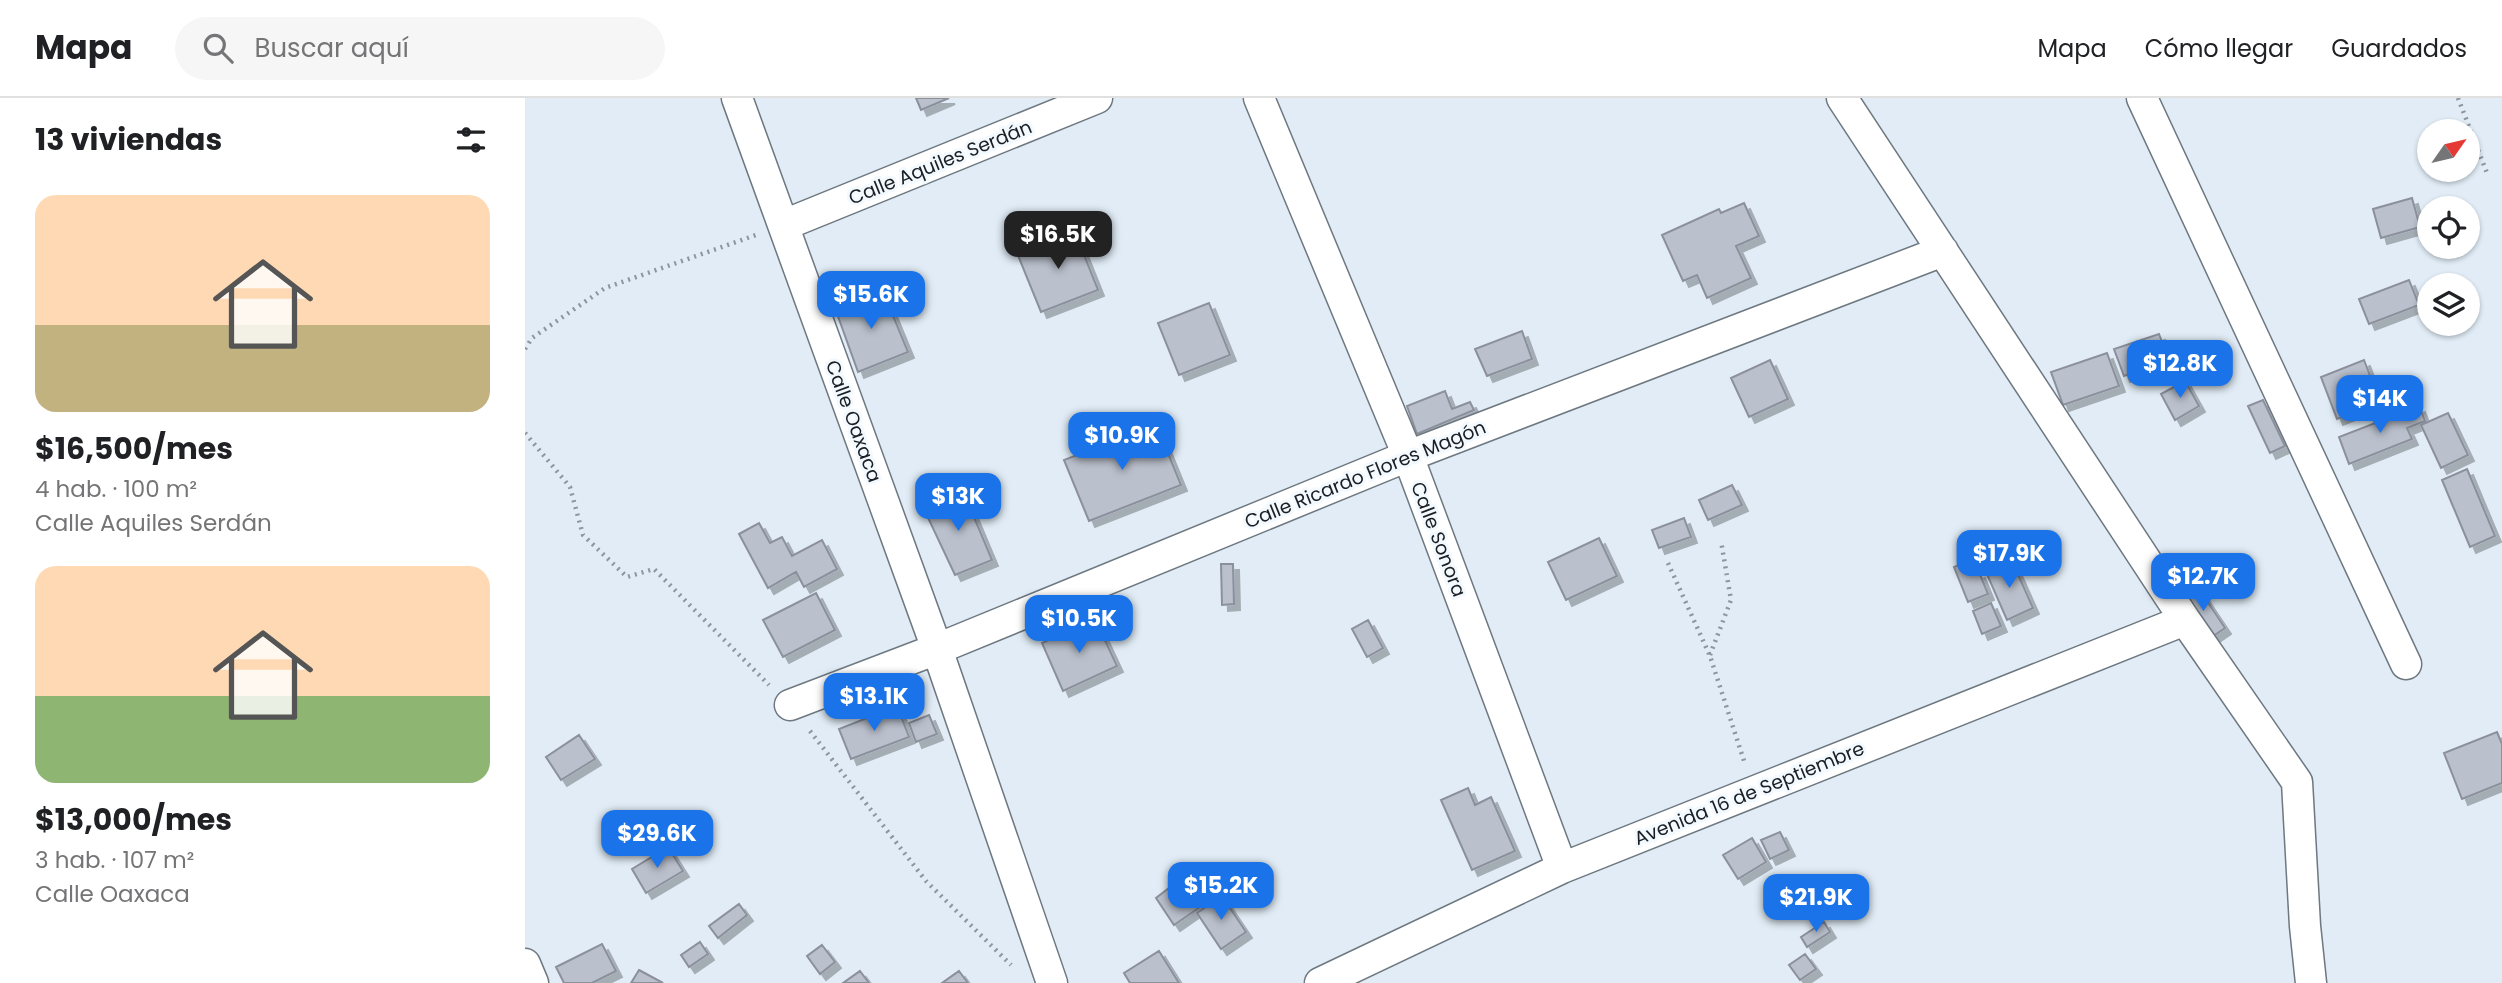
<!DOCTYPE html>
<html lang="es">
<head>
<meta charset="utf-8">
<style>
  body { margin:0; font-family:Poppins,sans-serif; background:#f6f6f6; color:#202124; height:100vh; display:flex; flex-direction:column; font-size:26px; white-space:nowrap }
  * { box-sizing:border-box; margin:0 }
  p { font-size:23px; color:#757577 }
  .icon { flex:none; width:38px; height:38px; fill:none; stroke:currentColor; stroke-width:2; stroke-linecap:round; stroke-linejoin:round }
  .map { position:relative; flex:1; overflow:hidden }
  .sheet { display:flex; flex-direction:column; background:#fff; width:525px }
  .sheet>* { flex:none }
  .needle { width:46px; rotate:56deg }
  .controls { position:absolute; left:1892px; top:21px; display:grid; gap:14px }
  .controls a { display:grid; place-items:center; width:63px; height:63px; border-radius:50%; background:#fff; box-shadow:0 2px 5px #0004; font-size:35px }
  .price { position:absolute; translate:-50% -60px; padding:0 16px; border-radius:14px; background:#1a73e8; color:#fff; font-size:23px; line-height:46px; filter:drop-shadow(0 2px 4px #0008) }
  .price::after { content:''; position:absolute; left:50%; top:42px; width:21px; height:16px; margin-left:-10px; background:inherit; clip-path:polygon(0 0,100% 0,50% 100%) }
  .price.active { background:#222; color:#fff }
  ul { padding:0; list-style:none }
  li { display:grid; align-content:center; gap:14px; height:371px; padding:0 35px }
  li span { display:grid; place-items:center; height:217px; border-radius:21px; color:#555 }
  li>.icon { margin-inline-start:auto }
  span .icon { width:126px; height:126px; fill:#fffc; stroke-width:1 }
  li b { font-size:30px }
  h2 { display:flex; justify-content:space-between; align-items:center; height:84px; padding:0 35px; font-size:30px }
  header { display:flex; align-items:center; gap:42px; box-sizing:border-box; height:98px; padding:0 35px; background:#fff; border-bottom:2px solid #e0e0e0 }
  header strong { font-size:33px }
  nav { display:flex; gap:38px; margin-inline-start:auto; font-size:24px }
  .search { width:490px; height:63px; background:#f6f6f6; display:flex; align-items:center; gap:18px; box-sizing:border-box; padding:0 24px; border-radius:38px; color:#757577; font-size:26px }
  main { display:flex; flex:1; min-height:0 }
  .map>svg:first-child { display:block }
</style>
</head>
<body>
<header>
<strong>Mapa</strong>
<div class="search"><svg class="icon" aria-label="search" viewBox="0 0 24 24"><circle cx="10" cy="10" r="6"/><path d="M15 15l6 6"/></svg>Buscar aquí</div>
<nav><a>Mapa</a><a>Cómo llegar</a><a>Guardados</a></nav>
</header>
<main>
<section class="sheet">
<h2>13 viviendas<svg class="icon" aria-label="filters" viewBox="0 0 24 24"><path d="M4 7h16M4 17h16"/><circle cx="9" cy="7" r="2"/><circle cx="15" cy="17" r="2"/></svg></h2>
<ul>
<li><span style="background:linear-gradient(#ffd9b3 60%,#c2b280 0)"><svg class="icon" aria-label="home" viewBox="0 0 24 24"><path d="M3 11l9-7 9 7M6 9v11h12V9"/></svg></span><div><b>$16,500/mes</b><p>4 hab. · 100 m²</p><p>Calle Aquiles Serdán</p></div></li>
<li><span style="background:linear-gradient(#ffd9b3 60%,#8fb573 0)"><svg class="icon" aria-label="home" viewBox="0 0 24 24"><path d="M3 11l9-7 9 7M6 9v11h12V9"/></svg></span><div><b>$13,000/mes</b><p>3 hab. · 107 m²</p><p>Calle Oaxaca</p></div></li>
</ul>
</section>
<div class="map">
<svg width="1977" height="885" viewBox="0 0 1977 885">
  <defs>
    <filter id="shadow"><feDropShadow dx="6" dy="6" stdDeviation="0" flood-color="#0004"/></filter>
  </defs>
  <rect width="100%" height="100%" fill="#e1ecf6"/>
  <path fill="#bac0cc" stroke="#8b909c" stroke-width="2" filter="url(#shadow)" d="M 391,0 L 424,0 L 396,12 Z
    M 1887,100 L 1895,129 L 1856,140 L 1848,111 Z
    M 1219,105 L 1234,138 L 1211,148 L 1226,180 L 1182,200 L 1172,177 L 1158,183 L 1137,137 L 1194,111 L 1196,115 Z
    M 549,132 L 573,192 L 516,214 L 492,155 Z
    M 1884,182 L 1894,207 L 1844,226 L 1834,201 Z
    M 357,191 L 383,254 L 333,274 L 310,210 Z
    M 684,205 L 705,257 L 654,277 L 633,225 Z
    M 997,233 L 1007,261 L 962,278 L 950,251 Z
    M 1634,236 L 1644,262 L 1599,278 L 1589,251 Z
    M 1582,255 L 1594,288 L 1538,307 L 1526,274 Z
    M 1245,262 L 1263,301 L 1224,319 L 1206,280 Z
    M 1839,262 L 1855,304 L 1812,321 L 1796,279 Z
    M 1660,283 L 1674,308 L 1650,322 L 1636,296 Z
    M 920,293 L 927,311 L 945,304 L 949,312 L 892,336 L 882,308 Z
    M 1738,302 L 1760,348 L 1745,355 L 1723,308 Z
    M 1894,308 L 1900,323 L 1882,330 L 1887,341 L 1824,366 L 1814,339 Z
    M 1923,315 L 1943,357 L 1916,370 L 1896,327 Z
    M 631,326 L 656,387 L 564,423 L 539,362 Z
    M 1942,371 L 1970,438 L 1945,449 L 1917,382 Z
    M 1207,387 L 1217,407 L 1183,422 L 1174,402 Z
    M 438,393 L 467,462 L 430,477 L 398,409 Z
    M 1159,420 L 1166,439 L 1134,450 L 1127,432 Z
    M 234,425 L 245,445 L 257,439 L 267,458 L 297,442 L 312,471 L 279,489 L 271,474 L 243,490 L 214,436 Z
    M 1074,440 L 1092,478 L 1041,502 L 1023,464 Z
    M 1487,463 L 1508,510 L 1482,522 L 1461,474 Z
    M 1441,464 L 1446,477 L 1454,474 L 1463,496 L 1443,504 L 1429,469 Z
    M 696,466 L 708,466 L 709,506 L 697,507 Z
    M 1672,488 L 1700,530 L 1684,541 L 1657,498 Z
    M 291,495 L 310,532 L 258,559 L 238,522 Z
    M 1466,505 L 1476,528 L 1457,536 L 1448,513 Z
    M 570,521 L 592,568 L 538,593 L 517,545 Z
    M 843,522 L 858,550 L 842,559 L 827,531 Z
    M 372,608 L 384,639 L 326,661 L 314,631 Z
    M 404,617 L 412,636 L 391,644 L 384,625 Z
    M 1972,634 L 1977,646 L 1977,685 L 1937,701 L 1919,655 Z
    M 54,637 L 70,661 L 36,682 L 21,659 Z
    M 943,690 L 950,707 L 966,699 L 990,753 L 947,772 L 916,702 Z
    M 1255,734 L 1264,752 L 1245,761 L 1236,742 Z
    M 1227,740 L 1241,764 L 1213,781 L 1198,757 Z
    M 143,749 L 158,773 L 121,795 L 107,771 Z
    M 644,790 L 654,804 L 666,796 L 675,809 L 649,827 L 631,800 Z
    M 697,798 L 721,834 L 696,851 L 672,815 Z
    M 214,806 L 222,817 L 193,840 L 184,828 Z
    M 1299,824 L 1305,834 L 1282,849 L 1276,839 Z
    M 175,844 L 183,856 L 164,869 L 156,857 Z
    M 77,846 L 91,873 L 67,885 L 39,885 L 31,869 Z
    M 297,847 L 310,864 L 295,876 L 282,858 Z
    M 634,853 L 654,885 L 605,885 L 599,875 Z
    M 1280,856 L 1291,871 L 1275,882 L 1264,867 Z
    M 114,872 L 138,885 L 106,885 Z
    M 335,873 L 344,885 L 318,885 Z
    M 434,873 L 443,885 L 417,885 Z"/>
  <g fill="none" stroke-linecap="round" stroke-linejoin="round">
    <defs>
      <path id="minor" d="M 212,0 L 412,551 L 527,885
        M 734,0 L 883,358 L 1037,770
        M 1317,0 L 1660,522 L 1772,684 L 1780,828 L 1786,885
        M 1617,0 L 1881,566
        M 259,127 L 572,0
        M 265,607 L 412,551 L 883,358 L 1418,153
        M 0,866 L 8,885
        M 795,885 L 1037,770 L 1660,522"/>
    </defs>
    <use href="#minor" stroke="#6d7880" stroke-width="33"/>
    <path stroke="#8d959d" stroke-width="4.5" stroke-dasharray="2 5" stroke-linecap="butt" d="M 1933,0 L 1962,75
      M 0,251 L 7,240 L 80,190 L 231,137
      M 0,335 L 45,389 L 58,437 L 102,479 L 129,471 L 244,587
      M 1143,465 L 1185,558 L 1220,666
      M 1185,557 L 1206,502 L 1196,443
      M 285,633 L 401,783 L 486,867"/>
    <use href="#minor" stroke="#fff" stroke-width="30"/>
  </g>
  <g text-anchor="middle" stroke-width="6" stroke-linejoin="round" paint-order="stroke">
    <g font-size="19" fill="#1b1f23" stroke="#f2f9ff">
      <text transform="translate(415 64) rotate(-22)" y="7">Calle Aquiles Serdán</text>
      <text transform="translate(329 323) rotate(70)" y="7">Calle Oaxaca</text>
      <text transform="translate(840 376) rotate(-22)" y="7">Calle Ricardo Flores Magón</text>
      <text transform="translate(914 441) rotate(69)" y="7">Calle Sonora</text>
      <text transform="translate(1224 695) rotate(-22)" y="7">Avenida 16 de Septiembre</text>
    </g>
  </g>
</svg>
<div class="controls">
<a><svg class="needle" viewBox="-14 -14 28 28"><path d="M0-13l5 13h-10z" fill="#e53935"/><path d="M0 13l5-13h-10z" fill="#757577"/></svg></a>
<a><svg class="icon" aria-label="locate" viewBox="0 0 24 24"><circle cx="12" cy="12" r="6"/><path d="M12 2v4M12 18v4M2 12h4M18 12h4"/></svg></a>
<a><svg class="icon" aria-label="layers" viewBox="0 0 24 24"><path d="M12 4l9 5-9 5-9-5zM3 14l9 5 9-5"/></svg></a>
</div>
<b class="price active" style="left:533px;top:173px">$16.5K</b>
<b class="price" style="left:346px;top:233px">$15.6K</b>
<b class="price" style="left:1655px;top:302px">$12.8K</b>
<b class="price" style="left:1855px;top:337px">$14K</b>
<b class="price" style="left:597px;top:374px">$10.9K</b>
<b class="price" style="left:433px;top:435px">$13K</b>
<b class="price" style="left:1484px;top:492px">$17.9K</b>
<b class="price" style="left:1678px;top:515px">$12.7K</b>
<b class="price" style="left:554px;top:557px">$10.5K</b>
<b class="price" style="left:349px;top:635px">$13.1K</b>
<b class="price" style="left:132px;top:772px">$29.6K</b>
<b class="price" style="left:696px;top:824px">$15.2K</b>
<b class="price" style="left:1291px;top:836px">$21.9K</b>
</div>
</main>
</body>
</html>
